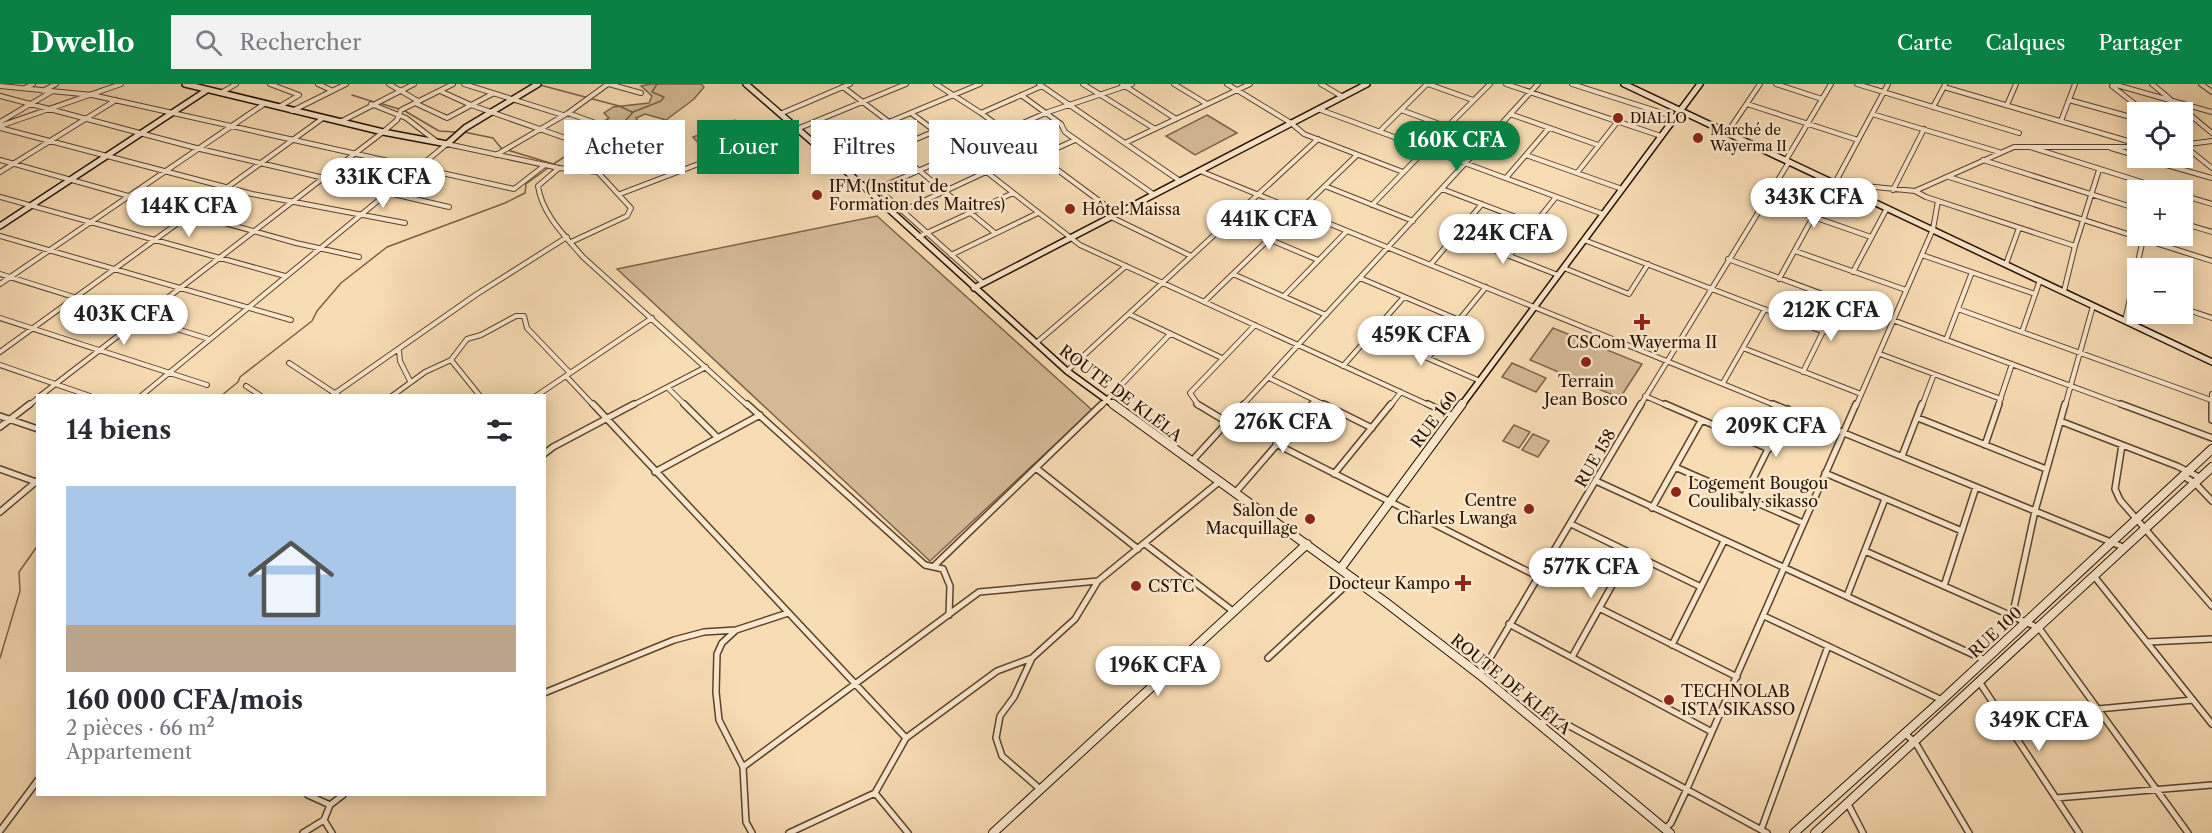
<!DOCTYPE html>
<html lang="fr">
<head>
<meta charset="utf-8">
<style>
  body { margin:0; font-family:"Libre Caslon Text",serif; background:#f2f2f3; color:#2b2b33; height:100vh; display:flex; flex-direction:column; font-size:22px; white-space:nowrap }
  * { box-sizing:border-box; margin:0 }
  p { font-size:20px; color:#7c7c81 }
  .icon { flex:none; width:33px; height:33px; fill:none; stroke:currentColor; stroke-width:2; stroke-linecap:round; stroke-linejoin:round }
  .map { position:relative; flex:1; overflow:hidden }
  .drawer { position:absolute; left:36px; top:310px; width:510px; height:402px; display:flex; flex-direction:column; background:#fff; border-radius:0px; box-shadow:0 3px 15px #0003 }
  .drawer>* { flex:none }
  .hud { position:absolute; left:564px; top:36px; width:570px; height:54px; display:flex; gap:12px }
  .buttons { position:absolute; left:2127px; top:18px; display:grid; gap:12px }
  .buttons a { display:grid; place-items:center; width:66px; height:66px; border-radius:0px; background:#fff; box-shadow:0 3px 15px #0003; font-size:30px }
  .price { position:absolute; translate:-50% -51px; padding:0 14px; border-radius:21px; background:#fff; color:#222; font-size:20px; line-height:39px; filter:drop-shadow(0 2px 3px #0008) }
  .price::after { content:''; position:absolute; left:50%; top:36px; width:18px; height:14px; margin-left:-9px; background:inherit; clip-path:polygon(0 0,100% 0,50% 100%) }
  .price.selected { background:#0b8043; color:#fff }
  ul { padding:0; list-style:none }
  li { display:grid; align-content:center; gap:12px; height:318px; padding:0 30px }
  li span { display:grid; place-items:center; height:186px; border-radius:0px; color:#555 }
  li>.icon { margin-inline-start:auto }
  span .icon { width:108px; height:108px; fill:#fffc; stroke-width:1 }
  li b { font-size:26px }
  h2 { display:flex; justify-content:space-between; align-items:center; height:72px; padding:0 30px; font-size:26px }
  .chip { padding:0 21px; border-radius:0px; background:#fff; box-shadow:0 3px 15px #0003; font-size:21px; line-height:54px }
  .chip.selected { background:#0b8043; color:#fff }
  header { display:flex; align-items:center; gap:36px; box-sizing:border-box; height:84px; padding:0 30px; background:#0b8043; color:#fff }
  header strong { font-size:28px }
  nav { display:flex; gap:33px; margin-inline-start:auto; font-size:21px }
  .search { width:420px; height:54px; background:#f2f2f3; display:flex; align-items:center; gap:15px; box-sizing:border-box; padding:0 21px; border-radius:0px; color:#7c7c81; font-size:22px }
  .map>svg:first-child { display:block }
</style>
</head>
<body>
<header>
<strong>Dwello</strong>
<div class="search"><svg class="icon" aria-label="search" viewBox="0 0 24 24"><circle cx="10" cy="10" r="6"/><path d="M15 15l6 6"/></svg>Rechercher</div>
<nav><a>Carte</a><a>Calques</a><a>Partager</a></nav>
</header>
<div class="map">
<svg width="2212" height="749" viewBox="0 0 2212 749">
  <rect width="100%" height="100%" fill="#f8dcb4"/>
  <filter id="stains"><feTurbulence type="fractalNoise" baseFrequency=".00333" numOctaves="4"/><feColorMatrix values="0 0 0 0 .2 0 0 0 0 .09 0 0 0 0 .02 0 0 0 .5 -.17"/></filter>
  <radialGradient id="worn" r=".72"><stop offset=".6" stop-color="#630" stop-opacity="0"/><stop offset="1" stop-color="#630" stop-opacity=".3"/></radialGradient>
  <path fill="#d4b995" stroke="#7c644a" stroke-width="1.5" d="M 651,0 L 701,0 L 704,3 L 694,15 L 666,36 L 645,30 L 636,34 L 644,46 L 608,62 L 600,59 L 604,37 L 609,34 L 604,29 L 613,23 L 649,19 L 652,12 L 641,2 Z
    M 1207,31 L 1237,49 L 1195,71 L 1166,52 Z
    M 735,36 L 749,48 L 704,65 L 693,53 Z
    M 877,132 L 1092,326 L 930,477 L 617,185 Z
    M 1553,244 L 1642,280 L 1620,314 L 1530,276 Z
    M 1512,279 L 1546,294 L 1536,308 L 1502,293 Z
    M 1514,341 L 1530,348 L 1519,364 L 1503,357 Z
    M 1533,350 L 1549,357 L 1538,373 L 1522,366 Z"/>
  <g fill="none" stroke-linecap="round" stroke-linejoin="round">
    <path stroke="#786147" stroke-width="1.5" d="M 540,1 L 619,22 L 632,28
      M 352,11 L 374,18
      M 379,19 L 399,25
      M 405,27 L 439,47 L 455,48
      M 464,48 L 493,54 L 501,64 L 553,80
      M 552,81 L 599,50 L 618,45 L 633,28 L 661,17 L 664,13 L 652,8 L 657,0
      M 221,312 L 238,298 L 240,293 L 312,237 L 317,227 L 341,199 L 387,163 L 505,119 L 525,109 L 526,100 L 548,84
      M 0,574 L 20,507 L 19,488 L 38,461"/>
    <defs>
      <path id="street-far1" d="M 270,0 L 299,11 L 279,23
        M 318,0 L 331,6
        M 389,0 L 418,17
        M 464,0 L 563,31
        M 609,0 L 641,9
        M 936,0 L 981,29 L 1117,130
        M 1039,0 L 1180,97
        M 1083,0 L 1155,45
        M 1122,0 L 1176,35
        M 1174,0 L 1207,20
        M 1227,0 L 1291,39 L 1304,50 L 1403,88
        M 1321,0 L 1343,13
        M 1428,0 L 1473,16
        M 1506,0 L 1661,52
        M 1572,0 L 1675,33
        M 1776,0 L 1822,15
        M 1857,0 L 2019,49
        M 1888,0 L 1835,99 L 1915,107 L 2014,63 L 2138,63
        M 2113,0 L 2212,28
        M 2152,0 L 2170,15
        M 2201,0 L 2212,8
        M 0,2 L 92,11 L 514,105 L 545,81
        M 2112,2 L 2145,28
        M 843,3 L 889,38
        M 1944,3 L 2138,60
        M 25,4 L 33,0
        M 43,7 L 56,0
        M 440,7 L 471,21 L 571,56
        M 221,9 L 236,0
        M 1021,11 L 1061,40 L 1065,48 L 1153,110
        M 0,12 L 200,65 L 449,123
        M 2069,16 L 2138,35
        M 415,19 L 447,34 L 492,10
        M 371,20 L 406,34 L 436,57
        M 1747,20 L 1858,56
        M 2177,20 L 2212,49
        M 2007,21 L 2016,0
        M 1933,23 L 1945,1
        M 1318,25 L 1603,130
        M 1401,26 L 1486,57
        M 292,27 L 346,0
        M 568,29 L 598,40
        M 911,29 L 935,47
        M 981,29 L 1042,2
        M 780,30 L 850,0
        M 1510,30 L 1598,61
        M 1872,30 L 1999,68
        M 2061,37 L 2075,0
        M 0,38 L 51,8
        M 340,38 L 414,0
        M 0,42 L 121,0
        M 1447,43 L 1490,0
        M 0,44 L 252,110 L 405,139
        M 797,45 L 906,0
        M 870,46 L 995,149
        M 1005,47 L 1048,28 L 1132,0
        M 1380,47 L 1427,0
        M 1727,49 L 1760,0
        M 1125,59 L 1250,0
        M 2182,60 L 2212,84
        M 2182,61 L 2212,57
        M 2030,63 L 2167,106
        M 2111,64 L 2138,72
        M 822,66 L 980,0
        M 496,71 L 568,29 L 608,0
        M 1526,71 L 1622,105
        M 1040,72 L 1075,56
        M 2142,74 L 2212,94
        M 0,76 L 296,159 L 359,173
        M 1786,76 L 1831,0
        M 1983,76 L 2138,125
        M 559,84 L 538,102 C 542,130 565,152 583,173 L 748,322
        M 844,86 L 935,47
        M 1200,87 L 1777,322
        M 0,88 L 116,16
        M 1577,89 L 1618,37
        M 1949,93 L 2212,177
        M 1506,94 L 1549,44
        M 1325,102 L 1413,137
        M 877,104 L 983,199
        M 1442,105 L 1534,140
        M 1893,106 L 1924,45
        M 1915,107 L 1926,113 L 2075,162
        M 870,108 L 961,68 L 1080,161 L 1431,322
        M 620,110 L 795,43
        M 2182,111 L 2212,120
        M 0,113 L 285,192
        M 1765,116 L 1871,153
        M 1372,121 L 1426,65
        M 902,127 L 986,88
        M 1299,127 L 1357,71
        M 1111,133 L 1191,172
        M 1228,138 L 1318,176
        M 2182,139 L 2212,148
        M 1456,151 L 1558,191
        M 0,152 L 291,236
        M 918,153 L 1013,109
        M 1584,156 L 1824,248
        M 571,158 L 627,132 L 631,124 L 594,84
        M 1795,167 L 1906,206
        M 951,171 L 1038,129
        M 1922,171 L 2035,210
        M 1509,172 L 1556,113
        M 1728,175 L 2125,322
        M 1431,180 L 1482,120
        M 2006,180 L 2019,144
        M 1564,184 L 1629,210 L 1648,180
        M 1853,188 L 1887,124
        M 0,190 L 209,255
        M 1233,190 L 1326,231
        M 1360,194 L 1459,236
        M 1779,195 L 1813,133
        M 0,200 L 264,20
        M 2064,207 L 2075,162 L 2099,86
        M 1284,212 L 1347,147
        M 1204,218 L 1269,155
        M 2182,224 L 2212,234
        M 1958,225 L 2211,316
        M 1129,230 L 1222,274
        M 0,234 L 207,301
        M 2125,237 L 2143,155
        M 2022,248 L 2040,196
        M 1372,250 L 1480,297
        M 1946,256 L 1972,188
        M 1036,259 L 1126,182
        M 1743,264 L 1861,310
        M 399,267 L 400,277 L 410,297
        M 0,268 L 323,34
        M 1880,270 L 2001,315
        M 1428,274 L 1486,203
        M 451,276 L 480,312
        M 289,279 L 339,312
        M 0,281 L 90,312
        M 1343,282 L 1404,213
        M 1067,287 L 1318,55
        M 1803,288 L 1838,217
        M 566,292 L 594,322
        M 1269,294 L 1327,322
        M 1723,299 L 1765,225
        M 246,302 L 261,312
        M 668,304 L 686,322
        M 2212,310 L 2212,322
        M 40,312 L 383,48 L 397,36 L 401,26 L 453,0
        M 141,312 L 447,60 L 559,84 L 598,88
        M 331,312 L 477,210 L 567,153
        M 392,312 L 425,288 L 451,276 L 467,255 L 481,251 L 516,232 L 524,232 L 527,244 L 570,289
        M 536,312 L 652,234
        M 1645,312 L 1668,322
        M 28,322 L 38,314
        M 631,322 L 706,283
        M 1101,322 L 1170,250
        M 1199,322 L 1190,309 L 1255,241
        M 1242,322 L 1538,0
        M 1311,322 L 1315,317
        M 1390,322 L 1401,308
        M 1640,322 L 1789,78
        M 1856,322 L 1933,145 L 1938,117
        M 1922,322 L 1934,290
        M 1998,322 L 2012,280
        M 2065,322 L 2093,222"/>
      <path id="street" d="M 593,320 L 906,654
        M 684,320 L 718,354
        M 747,320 L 925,481 L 943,485 L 950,502 L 949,531
        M 1197,320 L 1227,338
        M 1324,320 L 1372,344
        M 1428,320 L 1453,332
        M 1665,320 L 1769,365
        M 1773,320 L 2123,463
        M 2121,320 L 2212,354
        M 2212,320 L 2212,336
        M 0,332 L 38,345
        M 1918,334 L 2046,385
        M 2060,337 L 2177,382 L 2201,394
        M 0,343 L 30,320
        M 1276,360 L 1537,492
        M 1985,361 L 1999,320
        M 2122,361 L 2115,405 L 2120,416 L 2212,522
        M 544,370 L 553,363 L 634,320
        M 1902,372 L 1922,320
        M 1191,378 L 1244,320
        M 1675,383 L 1803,439
        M 1036,384 L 1138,465
        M 0,385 L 36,398
        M 655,388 L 760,331
        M 1825,389 L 1962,447
        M 1334,390 L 1391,320
        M 2183,392 L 2195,399 L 2212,417
        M 1596,397 L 1985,576
        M 1235,409 L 1312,320
        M 1744,413 L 1788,325
        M 1652,424 L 1701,337
        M 0,428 L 38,396
        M 1571,440 L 1701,503
        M 1145,460 L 1234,528
        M 1865,467 L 2039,544 L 2188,749
        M 934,482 L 1102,320
        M 2094,492 L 2212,640
        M 1944,502 L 1976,403
        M 1847,512 L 1885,415
        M 1599,524 L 1737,593
        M 1764,532 L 1942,616
        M 2012,533 L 2035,427 L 2065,320
        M 1509,540 L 1712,648
        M 735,547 L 722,559 L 717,570 L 716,608 L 719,636 L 743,683 L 746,738 L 752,749
        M 2147,558 L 2212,555
        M 1672,561 L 1724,457
        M 1572,573 L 1630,469
        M 1268,574 L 1354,494
        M 1480,591 L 1641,320
        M 1980,599 L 2079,749
        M 544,609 L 674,556 L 704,548 L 736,546 L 788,529
        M 2098,625 L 2193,616
        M 1537,639 L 1550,637 L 1564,639 L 1767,749
        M 1904,649 L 1915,658 L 1969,749
        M 743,683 L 979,508 L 1098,497
        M 1040,705 L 1002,672 L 996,654 L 1000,632 L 1014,613 L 1032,574 L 1075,535 L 1098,497 L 1219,398
        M 875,709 L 908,749
        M 308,711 L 330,721 L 324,736 L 332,749
        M 2056,714 L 2212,701
        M 1848,720 L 1863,749
        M 330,721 L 343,711
        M 1665,745 L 1671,739 L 1686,707 L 1856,320
        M 1761,746 L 1828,562
        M 0,747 L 38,696
        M 303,749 L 324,736
        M 789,749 L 875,709 L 906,654 L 997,587 L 1032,574"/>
      <path id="secondary-far1" d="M 185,0 L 383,48 L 447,60 L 465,44 L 538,0
        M 746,0 L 870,108 L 1067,287 L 1115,322
        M 1624,0 L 2212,278
        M 0,142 L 207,6
        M 974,204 L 1367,0
        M 1461,322 L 1700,0"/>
      <path id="secondary" d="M 1113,320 L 1384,517 L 1480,591 L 1670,749
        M 1341,484 L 1462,320
        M 993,749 L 1307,460
        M 1794,749 L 1942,616 L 2212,365
        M 1815,749 L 2212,383"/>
    </defs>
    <use href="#street-far1" stroke="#5a432d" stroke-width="6"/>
    <use href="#street" stroke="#5a432d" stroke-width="8"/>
    <use href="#secondary-far1" stroke="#251000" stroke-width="8"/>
    <use href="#secondary" stroke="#251000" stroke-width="10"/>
    <use href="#street-far1" stroke="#fae8ce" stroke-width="4"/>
    <use href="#street" stroke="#fae8ce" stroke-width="5"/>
    <use href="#secondary-far1" stroke="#fae8ce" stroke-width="5"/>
    <use href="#secondary" stroke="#fae8ce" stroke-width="8"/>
  </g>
  <g fill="#8f2418" stroke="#fae8ce" stroke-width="2">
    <circle cx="1618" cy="34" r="6"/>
    <circle cx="1698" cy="54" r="6"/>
    <circle cx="817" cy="111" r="6"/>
    <circle cx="1070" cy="125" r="6"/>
    <path d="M1639 229h6v6h6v6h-6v6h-6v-6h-6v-6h6z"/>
    <circle cx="1586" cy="278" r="6"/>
    <circle cx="1676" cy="408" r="6"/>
    <circle cx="1529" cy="425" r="6"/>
    <circle cx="1310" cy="435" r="6"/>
    <path d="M1460 490h6v6h6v6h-6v6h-6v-6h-6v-6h6z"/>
    <circle cx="1136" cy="502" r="6"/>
    <circle cx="1669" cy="616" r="6"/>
  </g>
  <g text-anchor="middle" stroke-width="5" stroke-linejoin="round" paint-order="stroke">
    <g font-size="14" fill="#251000" stroke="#fae8ce" text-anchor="start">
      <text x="1630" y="39">DIALLO</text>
      <text x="1710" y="51">Marché de<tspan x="1710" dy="16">Wayerma II</tspan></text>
    </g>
    <g font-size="16" fill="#251000" stroke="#fae8ce" text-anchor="start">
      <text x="829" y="108">IFM (Institut de<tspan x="829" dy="18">Formation des Maitres)</tspan></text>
      <text x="1082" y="131">Hôtel Maissa</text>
      <text x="1642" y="264" text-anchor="middle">CSCom Wayerma II</text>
      <text x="1586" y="303" text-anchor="middle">Terrain<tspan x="1586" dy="18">Jean Bosco</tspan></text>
      <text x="1688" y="405">Logement Bougou<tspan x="1688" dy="18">Coulibaly sikasso</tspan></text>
      <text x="1517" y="422" text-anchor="end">Centre<tspan x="1517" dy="18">Charles Lwanga</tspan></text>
      <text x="1298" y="432" text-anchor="end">Salon de<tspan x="1298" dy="18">Macquillage</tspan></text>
      <text x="1450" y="505" text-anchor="end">Docteur Kampo</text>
      <text x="1148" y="508">CSTC</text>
      <text x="1681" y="613">TECHNOLAB<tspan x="1681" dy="18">ISTA SIKASSO</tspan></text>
    </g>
    <g font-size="16" fill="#251000" stroke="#fae8ce">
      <text transform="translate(1121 309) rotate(37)" y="6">ROUTE DE KLÉLA</text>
      <text transform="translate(1434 335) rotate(-53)" y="6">RUE 160</text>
      <text transform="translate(1595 374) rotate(-60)" y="6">RUE 158</text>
      <text transform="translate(1995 548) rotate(-43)" y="6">RUE 100</text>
      <text transform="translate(1511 600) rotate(39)" y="6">ROUTE DE KLÉLA</text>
    </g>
  </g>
  <rect width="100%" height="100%" filter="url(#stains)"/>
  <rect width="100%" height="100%" fill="url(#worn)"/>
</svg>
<div class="buttons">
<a><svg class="icon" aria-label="locate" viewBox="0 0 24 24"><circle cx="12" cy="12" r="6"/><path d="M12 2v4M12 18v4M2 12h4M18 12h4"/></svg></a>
<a>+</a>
<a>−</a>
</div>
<b class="price selected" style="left:1457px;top:88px">160K CFA</b>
<b class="price" style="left:383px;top:125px">331K CFA</b>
<b class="price" style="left:1814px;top:145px">343K CFA</b>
<b class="price" style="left:189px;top:154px">144K CFA</b>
<b class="price" style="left:1269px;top:167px">441K CFA</b>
<b class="price" style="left:1503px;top:181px">224K CFA</b>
<b class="price" style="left:1831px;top:258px">212K CFA</b>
<b class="price" style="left:124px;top:262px">403K CFA</b>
<b class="price" style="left:1421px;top:283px">459K CFA</b>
<b class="price" style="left:1283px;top:370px">276K CFA</b>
<b class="price" style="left:1776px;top:374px">209K CFA</b>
<b class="price" style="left:1591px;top:515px">577K CFA</b>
<b class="price" style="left:1158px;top:613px">196K CFA</b>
<b class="price" style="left:2039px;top:668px">349K CFA</b>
<div class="hud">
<a class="chip">Acheter</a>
<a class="chip selected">Louer</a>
<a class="chip">Filtres</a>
<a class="chip">Nouveau</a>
</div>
<section class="drawer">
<h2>14 biens<svg class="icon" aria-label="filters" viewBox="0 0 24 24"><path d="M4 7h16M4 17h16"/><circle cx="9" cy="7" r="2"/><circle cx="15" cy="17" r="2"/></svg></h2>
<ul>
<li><span style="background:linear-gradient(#a9c7e8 75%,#b9a48a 0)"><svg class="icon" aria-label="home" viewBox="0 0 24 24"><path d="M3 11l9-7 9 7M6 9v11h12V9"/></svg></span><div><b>160 000 CFA/mois</b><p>2 pièces · 66 m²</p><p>Appartement</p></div></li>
</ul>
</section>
</div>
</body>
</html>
